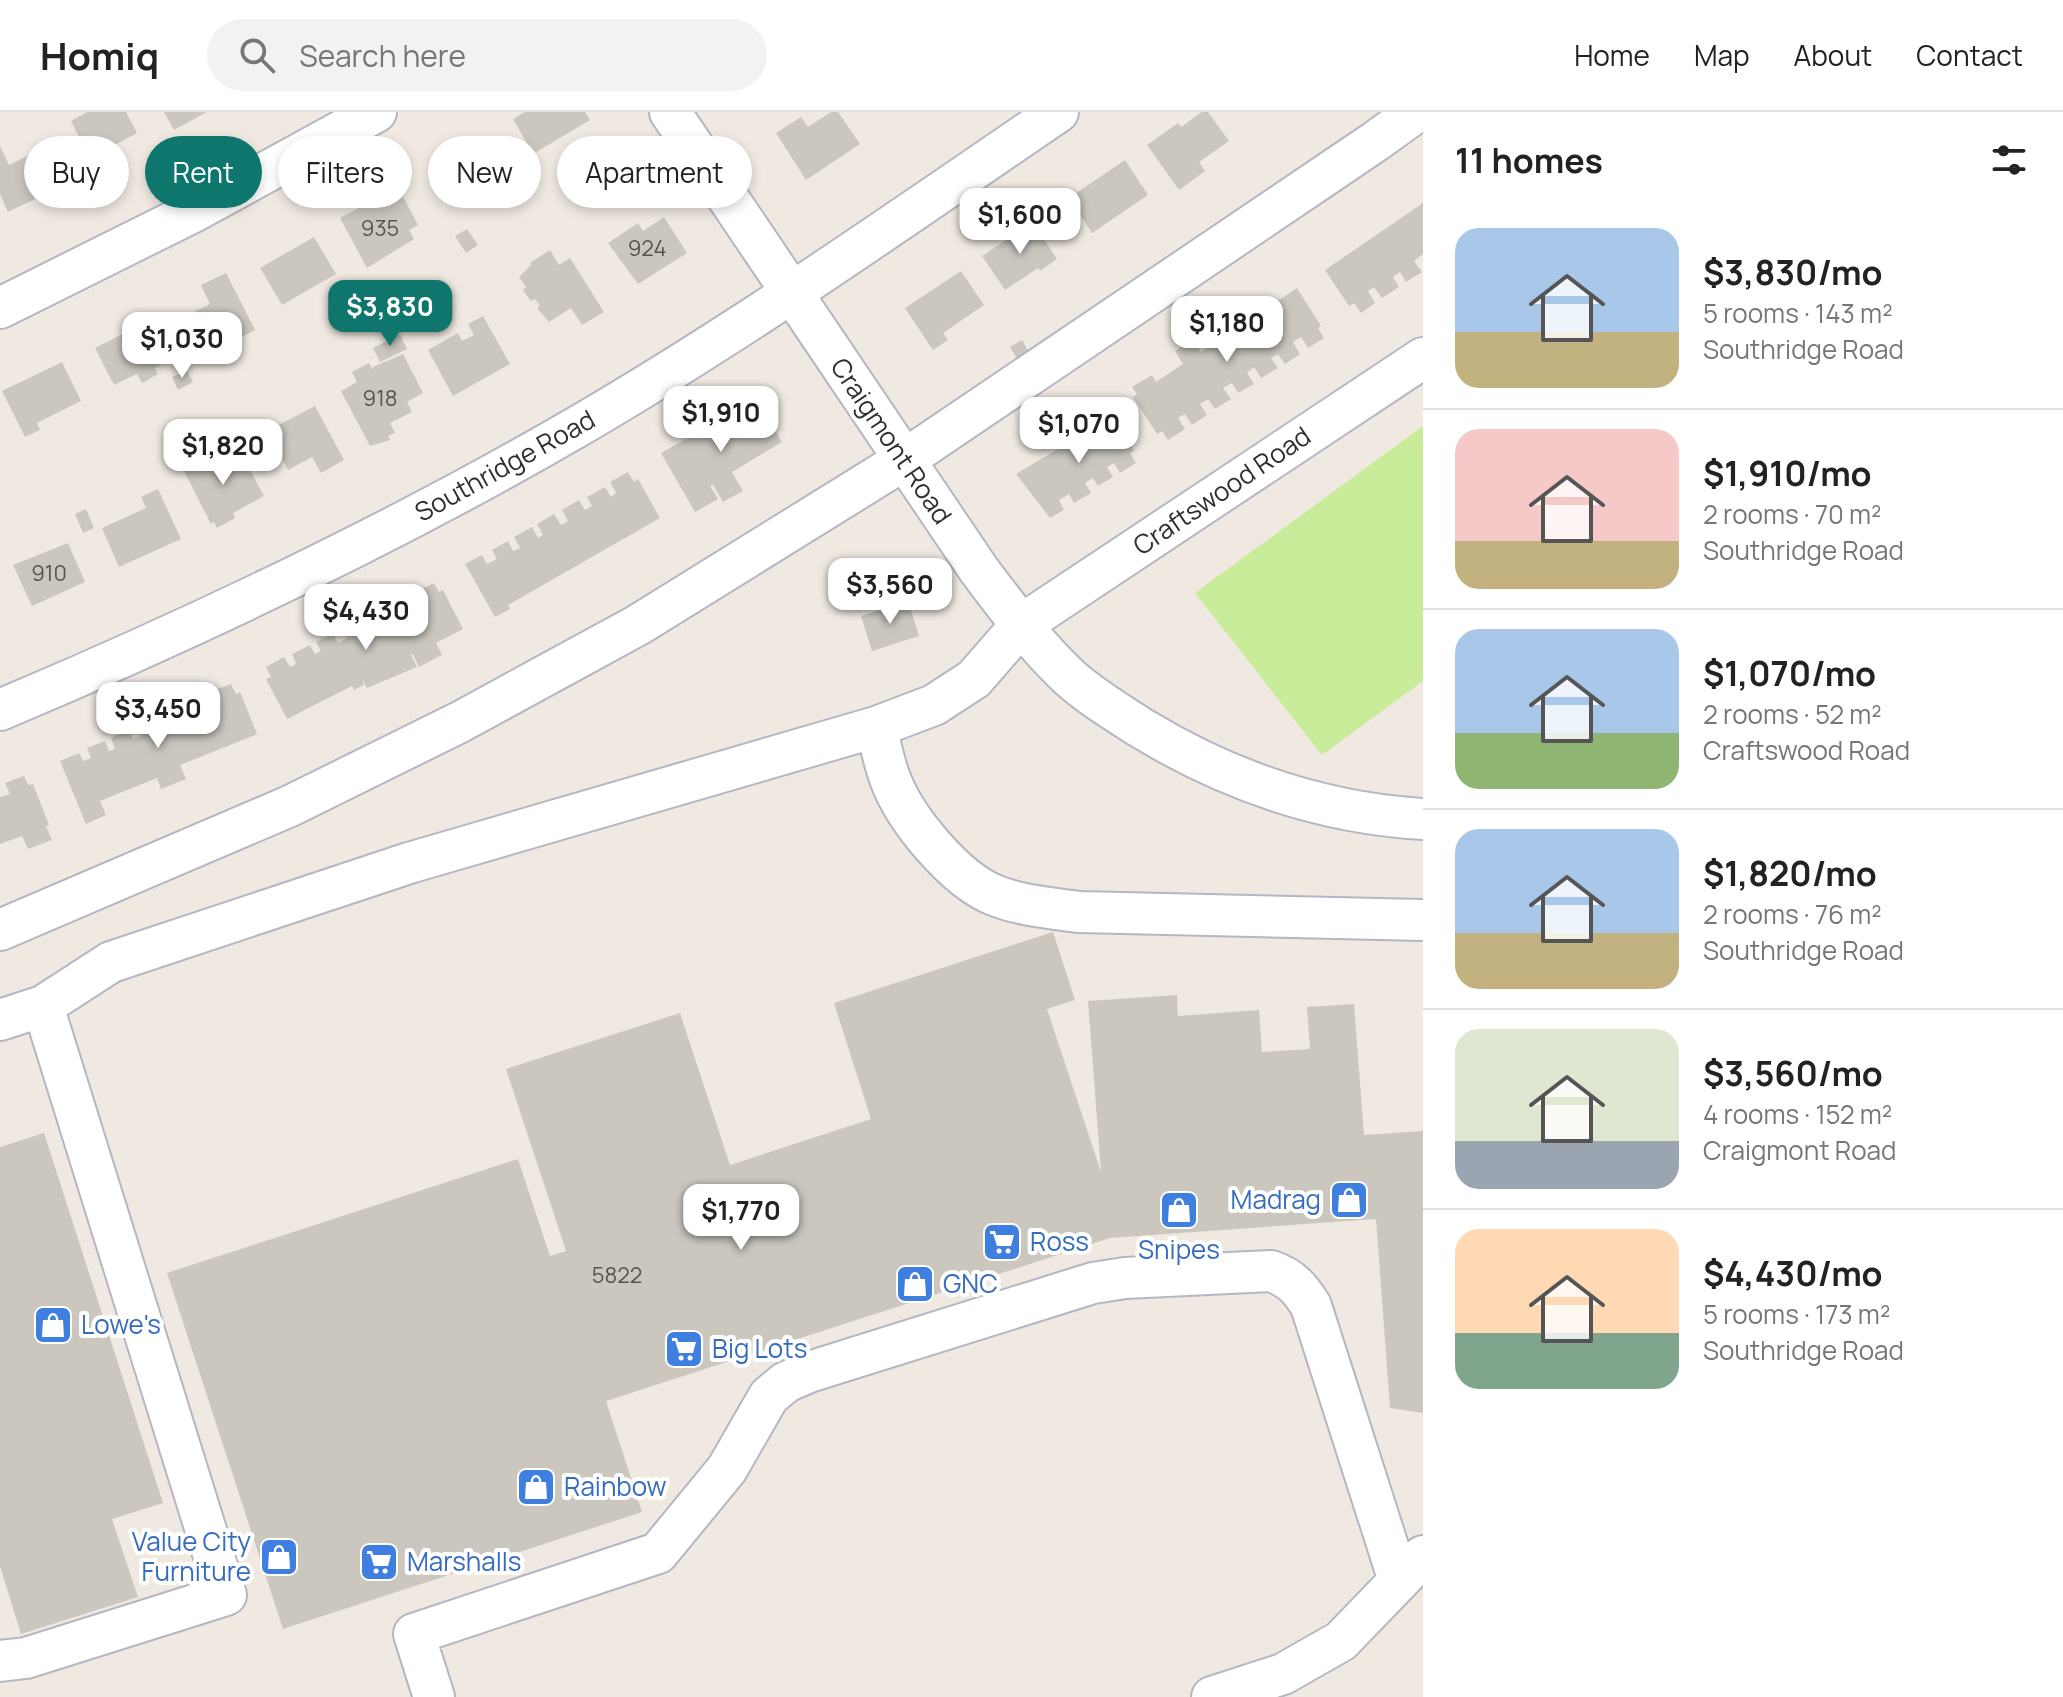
<!DOCTYPE html>
<html lang="en">
<head>
<meta charset="utf-8">
<style>
  body { margin:0; font-family:Manrope,sans-serif; background:#f2f2f2; color:#222; height:100vh; display:flex; flex-direction:column; font-size:30px; white-space:nowrap }
  * { box-sizing:border-box; margin:0 }
  p { font-size:26px; color:#767676 }
  .icon { flex:none; width:44px; height:44px; fill:none; stroke:currentColor; stroke-width:2; stroke-linecap:round; stroke-linejoin:round }
  .map { position:relative; flex:1; overflow:hidden }
  .drawer { display:flex; flex-direction:column; background:#fff; width:640px }
  .drawer>* { flex:none }
  .banner { position:absolute; left:24px; top:24px; width:760px; height:72px; display:flex; gap:16px }
  .price { position:absolute; translate:-50% -68px; padding:0 18px; border-radius:16px; background:#fff; color:#222; font-size:26px; line-height:52px; filter:drop-shadow(0 2px 4px #0008) }
  .price::after { content:''; position:absolute; left:50%; top:48px; width:24px; height:18px; margin-left:-12px; background:inherit; clip-path:polygon(0 0,100% 0,50% 100%) }
  .price.current { background:#0f766e; color:#fff }
  ul { padding:0; list-style:none }
  li { display:flex; align-items:center; gap:24px; height:200px; padding:0 32px }
  li+li { border-top:2px solid #e0e0e0 }
  li span { display:grid; place-items:center; flex:none; width:224px; height:160px; border-radius:24px; color:#555 }
  li>.icon { margin-inline-start:auto }
  span .icon { width:96px; height:96px; fill:#fffc; stroke-width:1 }
  li b { font-size:34px }
  h2 { display:flex; justify-content:space-between; align-items:center; height:96px; padding:0 32px; font-size:34px }
  .chip { padding:0 28px; border-radius:36px; background:#fff; box-shadow:0 4px 12px #0003; font-size:28px; line-height:72px }
  .chip.current { background:#0f766e; color:#fff }
  header { display:flex; align-items:center; gap:48px; box-sizing:border-box; height:112px; padding:0 40px; background:#fff; border-bottom:2px solid #e0e0e0 }
  header strong { font-size:38px }
  nav { display:flex; gap:44px; margin-inline-start:auto; font-size:28px }
  .search { width:560px; height:72px; background:#f2f2f2; display:flex; align-items:center; gap:20px; box-sizing:border-box; padding:0 28px; border-radius:44px; color:#767676; font-size:30px }
  main { display:flex; flex:1; min-height:0 }
  .map>svg:first-child { display:block }
</style>
</head>
<body>
<header>
<strong>Homiq</strong>
<div class="search"><svg class="icon" aria-label="search" viewBox="0 0 24 24"><circle cx="10" cy="10" r="6"/><path d="M15 15l6 6"/></svg>Search here</div>
<nav><a>Home</a><a>Map</a><a>About</a><a>Contact</a></nav>
</header>
<main>
<div class="map">
<svg width="1423" height="1585" viewBox="0 0 1423 1585">
  <rect width="100%" height="100%" fill="#efe9e1"/>
  <path fill="#c9ec9a" d="M 1423,314 L 1423,569 L 1322,643 L 1195,481 Z"/>
  <path fill="#cbc7bf" d="M 87,0 L 126,0 L 137,21 L 113,34 L 123,53 L 99,65 L 71,9 Z
    M 164,0 L 207,0 L 174,18 Z
    M 525,0 L 585,0 L 590,8 L 533,42 L 513,7 Z
    M 831,0 L 838,0 L 860,32 L 806,68 L 776,21 L 801,5 L 808,15 Z
    M 1202,0 L 1208,0 L 1229,29 L 1199,50 L 1205,59 L 1179,78 L 1147,33 L 1178,11 L 1181,15 Z
    M 481,25 L 509,71 L 480,89 L 474,80 L 452,93 L 430,57 Z
    M 0,34 L 9,53 L 46,35 L 64,73 L 8,100 L 0,82 Z
    M 1125,48 L 1148,83 L 1092,121 L 1069,86 Z
    M 398,75 L 418,113 L 409,118 L 414,127 L 367,156 L 340,106 Z
    M 1423,91 L 1423,142 L 1414,149 L 1422,160 L 1406,170 L 1400,160 L 1393,165 L 1399,175 L 1382,186 L 1374,175 L 1368,179 L 1375,191 L 1361,201 L 1354,191 L 1349,194 L 1325,158 Z
    M 664,105 L 687,141 L 638,172 L 608,131 L 638,111 L 643,119 Z
    M 1033,110 L 1057,147 L 1040,159 L 1038,156 L 1005,178 L 982,144 Z
    M 467,117 L 478,133 L 466,141 L 455,124 Z
    M 314,125 L 336,162 L 282,193 L 260,156 Z
    M 550,138 L 559,153 L 570,146 L 604,200 L 582,213 L 571,196 L 549,210 L 537,196 L 540,194 L 535,187 L 531,189 L 527,184 L 523,178 L 526,175 L 519,165 L 531,153 L 530,151 Z
    M 961,159 L 984,193 L 943,221 L 948,228 L 933,238 L 905,196 Z
    M 226,161 L 255,218 L 220,236 L 224,244 L 209,251 L 186,204 L 210,192 L 201,173 Z
    M 1297,176 L 1321,214 L 1318,216 L 1324,226 L 1308,236 L 1301,225 L 1293,230 L 1300,242 L 1285,252 L 1278,242 L 1271,246 L 1278,256 L 1261,266 L 1254,255 L 1247,261 L 1254,272 L 1238,281 L 1232,271 L 1223,276 L 1231,287 L 1215,297 L 1208,287 L 1200,292 L 1207,303 L 1192,313 L 1185,302 L 1178,306 L 1185,317 L 1168,328 L 1162,319 L 1157,322 L 1133,285 L 1137,282 L 1132,275 L 1152,263 L 1156,270 L 1183,252 L 1175,239 L 1193,228 L 1201,240 Z
    M 483,204 L 510,252 L 453,284 L 428,238 L 458,221 L 462,229 L 474,223 L 468,212 Z
    M 148,209 L 169,248 L 155,256 L 158,262 L 142,271 L 137,262 L 114,273 L 95,236 Z
    M 400,222 L 407,237 L 380,250 L 373,236 Z
    M 1022,228 L 1030,242 L 1018,249 L 1010,235 Z
    M 403,242 L 423,281 L 407,290 L 412,300 L 390,311 L 395,321 L 388,324 L 390,328 L 370,334 L 341,279 L 357,270 L 352,260 L 369,251 L 373,258 L 373,255 Z
    M 62,250 L 81,289 L 37,311 L 40,318 L 25,325 L 2,279 Z
    M 187,259 L 193,270 L 178,278 L 172,265 Z
    M 751,284 L 758,295 L 760,293 L 782,330 L 732,360 L 743,379 L 723,390 L 713,373 L 710,374 L 718,387 L 695,400 L 661,341 L 702,318 L 706,325 L 714,321 L 708,310 L 724,301 L 730,311 L 737,306 L 731,295 Z
    M 315,294 L 344,348 L 321,361 L 312,345 L 288,358 L 267,319 Z
    M 1105,299 L 1107,304 L 1112,301 L 1134,339 L 1130,341 L 1136,351 L 1120,361 L 1114,351 L 1107,355 L 1113,365 L 1098,374 L 1093,366 L 1085,371 L 1091,381 L 1074,391 L 1069,382 L 1059,388 L 1064,398 L 1050,406 L 1016,362 L 1090,318 L 1086,311 Z
    M 225,337 L 231,349 L 242,343 L 264,384 L 233,401 L 235,406 L 217,416 L 214,410 L 211,412 L 184,359 Z
    M 628,360 L 634,370 L 638,367 L 660,406 L 508,493 L 510,497 L 495,505 L 465,452 L 482,443 L 487,452 L 497,447 L 492,438 L 508,429 L 513,439 L 520,436 L 514,425 L 532,415 L 538,426 L 543,423 L 537,412 L 554,402 L 561,413 L 568,409 L 562,398 L 579,388 L 585,398 L 592,394 L 587,385 L 605,375 L 611,385 L 616,381 L 610,370 Z
    M 158,377 L 181,427 L 119,455 L 102,416 L 146,396 L 141,385 Z
    M 86,397 L 94,416 L 83,421 L 75,402 Z
    M 68,431 L 85,470 L 32,494 L 13,453 Z
    M 434,471 L 439,480 L 443,478 L 463,517 L 436,531 L 442,543 L 419,555 L 413,542 L 411,543 L 417,555 L 367,576 L 362,567 L 364,573 L 354,578 L 352,574 L 287,607 L 266,567 L 271,565 L 266,555 L 284,545 L 290,555 L 296,552 L 292,542 L 310,533 L 315,542 L 321,539 L 316,530 L 333,522 L 338,531 L 347,526 L 342,516 L 358,508 L 362,517 L 372,513 L 367,505 L 384,496 L 388,504 L 394,500 L 390,492 L 409,483 L 413,492 L 420,489 L 416,480 Z
    M 908,489 L 919,524 L 872,539 L 861,504 Z
    M 231,572 L 236,582 L 240,580 L 257,622 L 180,653 L 186,667 L 161,677 L 157,666 L 100,689 L 106,703 L 86,712 L 60,649 L 79,641 L 83,649 L 91,646 L 87,636 L 105,629 L 109,639 L 115,637 L 111,626 L 129,618 L 133,627 L 141,624 L 137,615 L 156,607 L 160,616 L 167,614 L 162,602 L 181,594 L 184,604 L 193,601 L 188,591 L 207,583 L 210,591 L 216,589 L 212,579 Z
    M 24,664 L 28,673 L 33,672 L 49,713 L 46,714 L 52,728 L 28,737 L 22,724 L 0,732 L 0,685 L 10,682 L 5,671 Z
    M 1053,820 L 1075,888 L 1047,897 L 1101,1060 L 1088,889 L 1177,883 L 1178,904 L 1259,898 L 1262,940 L 1310,937 L 1307,895 L 1354,892 L 1364,1023 L 1423,1019 L 1423,1301 L 1390,1296 L 1376,1107 L 1110,1126 L 606,1289 L 642,1400 L 283,1517 L 167,1161 L 518,1047 L 550,1144 L 566,1139 L 506,957 L 680,901 L 730,1053 L 871,1007 L 834,891 Z
    M 44,1021 L 163,1391 L 112,1407 L 138,1485 L 21,1522 L 0,1454 L 0,1035 Z"/>
  <g fill="none" stroke-linecap="round" stroke-linejoin="round">
    <defs>
      <path id="minor" d="M 670,0 L 979,458 C 1007,495 1035,533 1069,565 C 1091,585 1118,601 1143,617 C 1229,669 1322,701 1423,707
        M 0,196 L 195,99 L 376,0
        M 0,598 C 199,514 395,421 582,312 C 746,216 901,107 1058,0
        M 876,615 C 881,633 884,652 891,669 C 906,708 955,767 994,783 C 1021,794 1051,796 1079,800 L 1423,808
        M 0,818 L 290,694 L 460,610 L 638,513 L 904,348 L 1376,29 L 1416,0
        M 0,908 L 43,894
        M 0,1549 L 26,1546 L 226,1483 L 43,894 L 111,850 L 409,751 L 876,615 L 934,593 L 974,567 L 1021,513 L 1423,246
        M 434,1585 L 414,1522 L 658,1441 L 727,1357 L 769,1284 L 786,1270 L 809,1260 L 1093,1171 L 1125,1166 L 1271,1159 C 1291,1166 1300,1176 1311,1194 L 1399,1469
        M 1212,1585 L 1283,1562 L 1341,1529 L 1423,1444"/>
    </defs>
    <use href="#minor" stroke="#b4b7c1" stroke-width="44"/>
    <use href="#minor" stroke="#fff" stroke-width="40"/>
  </g>
  <defs>
    <symbol id="shop-square" viewBox="-11 -11 22 22"><rect x="-9" y="-9" width="18" height="18" rx="4" fill="#3f7fe0" stroke="#fff"/><path d="M-5-2.5h2.3a2.7 3.5 0 0 1 5.4 0H5L5.5 6h-11ZM-1.5-2.5h3a1.5 2.3 0 0 0-3 0Z" fill="#fff"/></symbol>
    <symbol id="supermarket-square" viewBox="-11 -11 22 22"><rect x="-9" y="-9" width="18" height="18" rx="4" fill="#3f7fe0" stroke="#fff"/><path d="M-6-5.5h2.5l.6 2H6L4.5 2H-2.5L-4.4-4H-6ZM-1.5 3.2a1.3 1.3 0 1 0 .1 0ZM3 3.2a1.3 1.3 0 1 0 .1 0Z" fill="#fff"/></symbol>
  </defs>
  <g fill-rule="evenodd">
    <use href="#shop-square" x="1327" y="1066" width="44" height="44"/>
    <use href="#shop-square" x="1157" y="1076" width="44" height="44"/>
    <use href="#supermarket-square" x="980" y="1108" width="44" height="44"/>
    <use href="#shop-square" x="893" y="1150" width="44" height="44"/>
    <use href="#shop-square" x="31" y="1191" width="44" height="44"/>
    <use href="#supermarket-square" x="662" y="1215" width="44" height="44"/>
    <use href="#shop-square" x="514" y="1353" width="44" height="44"/>
    <use href="#shop-square" x="257" y="1423" width="44" height="44"/>
    <use href="#supermarket-square" x="357" y="1428" width="44" height="44"/>
  </g>
  <g text-anchor="middle" stroke-width="8" stroke-linejoin="round" paint-order="stroke">
    <g font-size="22" fill="#555452">
      <text x="380" y="124">935</text>
      <text x="647" y="144">924</text>
      <text x="380" y="294">918</text>
      <text x="49" y="469">910</text>
      <text x="617" y="1171">5822</text>
    </g>
    <g font-size="26" fill="#2e2e2e" stroke="#fff">
      <text transform="translate(891 329) rotate(56)" y="9">Craigmont Road</text>
      <text transform="translate(505 354) rotate(-29)" y="9">Southridge Road</text>
      <text transform="translate(1222 379) rotate(-34)" y="9">Craftswood Road</text>
    </g>
    <g font-size="26" fill="#366cbe" stroke="#fff" text-anchor="start">
      <text x="1321" y="1097" text-anchor="end">Madrag</text>
      <text x="1030" y="1139">Ross</text>
      <text x="1179" y="1147" text-anchor="middle">Snipes</text>
      <text x="943" y="1181">GNC</text>
      <text x="81" y="1222">Lowe's</text>
      <text x="712" y="1246">Big Lots</text>
      <text x="564" y="1384">Rainbow</text>
      <text x="251" y="1439" text-anchor="end">Value City<tspan x="251" dy="30">Furniture</tspan></text>
      <text x="407" y="1459">Marshalls</text>
    </g>
  </g>
</svg>
<b class="price" style="left:1020px;top:144px">$1,600</b>
<b class="price current" style="left:390px;top:236px">$3,830</b>
<b class="price" style="left:1227px;top:252px">$1,180</b>
<b class="price" style="left:182px;top:268px">$1,030</b>
<b class="price" style="left:721px;top:342px">$1,910</b>
<b class="price" style="left:1079px;top:353px">$1,070</b>
<b class="price" style="left:223px;top:375px">$1,820</b>
<b class="price" style="left:890px;top:514px">$3,560</b>
<b class="price" style="left:366px;top:540px">$4,430</b>
<b class="price" style="left:158px;top:638px">$3,450</b>
<b class="price" style="left:741px;top:1140px">$1,770</b>
<div class="banner">
<a class="chip">Buy</a>
<a class="chip current">Rent</a>
<a class="chip">Filters</a>
<a class="chip">New</a>
<a class="chip">Apartment</a>
</div>
</div>
<section class="drawer">
<h2>11 homes<svg class="icon" aria-label="filters" viewBox="0 0 24 24"><path d="M4 7h16M4 17h16"/><circle cx="9" cy="7" r="2"/><circle cx="15" cy="17" r="2"/></svg></h2>
<ul>
<li><span style="background:linear-gradient(#a9c7e8 65%,#c2b280 0)"><svg class="icon" aria-label="home" viewBox="0 0 24 24"><path d="M3 11l9-7 9 7M6 9v11h12V9"/></svg></span><div><b>$3,830/mo</b><p>5 rooms · 143 m²</p><p>Southridge Road</p></div></li>
<li><span style="background:linear-gradient(#f6c9c9 70%,#c2b280 0)"><svg class="icon" aria-label="home" viewBox="0 0 24 24"><path d="M3 11l9-7 9 7M6 9v11h12V9"/></svg></span><div><b>$1,910/mo</b><p>2 rooms · 70 m²</p><p>Southridge Road</p></div></li>
<li><span style="background:linear-gradient(#a9c7e8 65%,#8fb573 0)"><svg class="icon" aria-label="home" viewBox="0 0 24 24"><path d="M3 11l9-7 9 7M6 9v11h12V9"/></svg></span><div><b>$1,070/mo</b><p>2 rooms · 52 m²</p><p>Craftswood Road</p></div></li>
<li><span style="background:linear-gradient(#a9c7e8 65%,#c2b280 0)"><svg class="icon" aria-label="home" viewBox="0 0 24 24"><path d="M3 11l9-7 9 7M6 9v11h12V9"/></svg></span><div><b>$1,820/mo</b><p>2 rooms · 76 m²</p><p>Southridge Road</p></div></li>
<li><span style="background:linear-gradient(#dfe7d0 70%,#9aa5b1 0)"><svg class="icon" aria-label="home" viewBox="0 0 24 24"><path d="M3 11l9-7 9 7M6 9v11h12V9"/></svg></span><div><b>$3,560/mo</b><p>4 rooms · 152 m²</p><p>Craigmont Road</p></div></li>
<li><span style="background:linear-gradient(#ffd9b3 65%,#7fa58c 0)"><svg class="icon" aria-label="home" viewBox="0 0 24 24"><path d="M3 11l9-7 9 7M6 9v11h12V9"/></svg></span><div><b>$4,430/mo</b><p>5 rooms · 173 m²</p><p>Southridge Road</p></div></li>
</ul>
</section>
</main>
</body>
</html>
